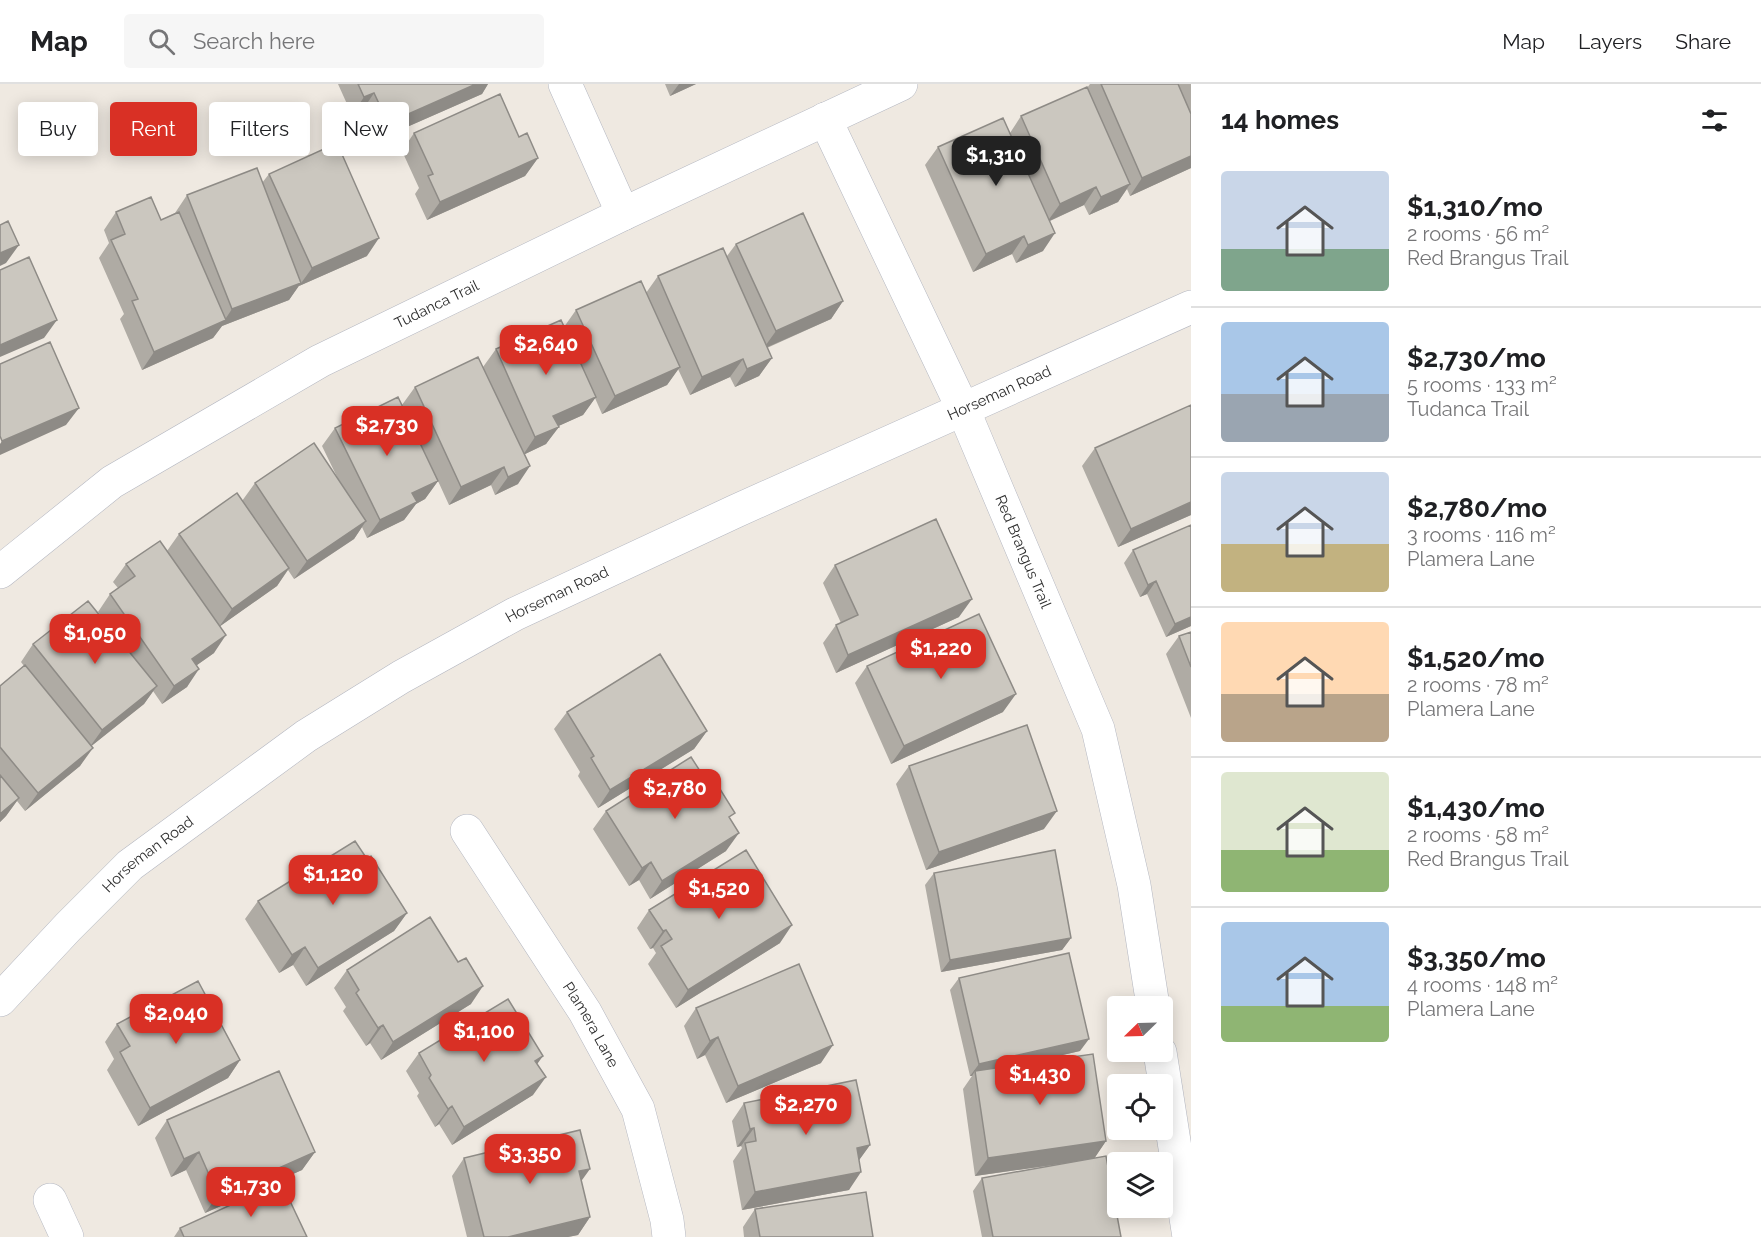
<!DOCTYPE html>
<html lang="en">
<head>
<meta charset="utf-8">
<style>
  body { margin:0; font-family:Raleway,sans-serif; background:#f6f6f6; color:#202124; height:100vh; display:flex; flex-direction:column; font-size:22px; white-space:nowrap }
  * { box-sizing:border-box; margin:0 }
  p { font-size:20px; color:#757577 }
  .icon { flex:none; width:33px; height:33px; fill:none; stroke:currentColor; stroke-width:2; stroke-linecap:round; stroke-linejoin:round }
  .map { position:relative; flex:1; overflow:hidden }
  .panel { display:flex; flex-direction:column; background:#fff; width:570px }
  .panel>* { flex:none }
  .top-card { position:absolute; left:18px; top:18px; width:570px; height:54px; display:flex; gap:12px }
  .needle { width:39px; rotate:247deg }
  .buttons { position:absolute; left:1107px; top:912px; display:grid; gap:12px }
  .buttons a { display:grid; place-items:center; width:66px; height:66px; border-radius:6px; background:#fff; box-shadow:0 3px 15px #0003; font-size:30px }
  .price { position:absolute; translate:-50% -51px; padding:0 14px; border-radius:12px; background:#d93025; color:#fff; font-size:20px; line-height:39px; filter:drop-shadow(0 2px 3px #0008) }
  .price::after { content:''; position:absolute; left:50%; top:36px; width:18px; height:14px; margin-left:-9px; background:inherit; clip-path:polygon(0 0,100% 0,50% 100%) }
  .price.on { background:#222; color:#fff }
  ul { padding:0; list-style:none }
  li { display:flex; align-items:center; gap:18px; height:150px; padding:0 30px }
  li+li { border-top:2px solid #e0e0e0 }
  li span { display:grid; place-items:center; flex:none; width:168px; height:120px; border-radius:6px; color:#555 }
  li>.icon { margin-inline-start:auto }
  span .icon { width:72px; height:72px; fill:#fffc; stroke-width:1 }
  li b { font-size:26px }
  h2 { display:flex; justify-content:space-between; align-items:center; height:72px; padding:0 30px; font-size:26px }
  .chip { padding:0 21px; border-radius:6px; background:#fff; box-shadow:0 3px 15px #0003; font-size:21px; line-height:54px }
  .chip.on { background:#d93025; color:#fff }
  header { display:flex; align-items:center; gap:36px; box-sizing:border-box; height:84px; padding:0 30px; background:#fff; border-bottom:2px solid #e0e0e0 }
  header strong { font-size:28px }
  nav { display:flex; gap:33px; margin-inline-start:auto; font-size:21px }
  .search { width:420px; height:54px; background:#f6f6f6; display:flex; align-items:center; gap:15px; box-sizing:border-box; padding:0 21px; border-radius:6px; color:#757577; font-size:22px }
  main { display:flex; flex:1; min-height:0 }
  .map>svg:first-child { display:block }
</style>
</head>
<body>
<header>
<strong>Map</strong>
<div class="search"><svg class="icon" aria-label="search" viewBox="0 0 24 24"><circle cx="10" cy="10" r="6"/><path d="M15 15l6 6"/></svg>Search here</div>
<nav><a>Map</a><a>Layers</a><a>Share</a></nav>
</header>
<main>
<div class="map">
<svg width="1191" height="1153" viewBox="0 0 1191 1153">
  <rect width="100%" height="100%" fill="#efe9e1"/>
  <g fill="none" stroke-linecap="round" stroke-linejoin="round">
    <defs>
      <g id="minor">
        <path d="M 565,0 L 623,130"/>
        <path id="s1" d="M 825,35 L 963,325 L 1098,645 L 1134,801 L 1153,922"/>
        <path id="s2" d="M 0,488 L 112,398 L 320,277 L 623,130 L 901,0"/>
        <path id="s3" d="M 467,747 L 585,928 L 638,1025 L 667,1136 L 669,1153"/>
        <path id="s4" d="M 0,916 L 68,843 L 130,781 L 306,652 L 401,593 L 515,530 L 736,427 L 1191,223"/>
        <path d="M 1160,968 L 1189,1153"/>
        <path d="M 50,1116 L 67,1153"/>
      </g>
    </defs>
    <use href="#minor" stroke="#b4b7c1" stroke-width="34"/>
    <use href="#minor" stroke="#fff" stroke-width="33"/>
  </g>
  <path fill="#afaba4" d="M 338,0 L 488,0 L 482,10 L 375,57 L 362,27 L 352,31 Z
    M 665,0 L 696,0 L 670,12 Z
    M 1090,0 L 1191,0 L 1191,84 L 1130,112 L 1127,105 L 1118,118 L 1089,131 L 1084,121 L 1050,137 L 1043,167 L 1016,179 L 1012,170 L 973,188 L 925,81 L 938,63 L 1010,49 L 1021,32 L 1087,4 Z
    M 414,49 L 519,53 L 538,74 L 525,92 L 427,136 L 415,110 L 419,104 L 402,67 Z
    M 269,90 L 367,172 L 299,202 L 299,201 L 289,216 L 222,242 L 213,254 L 142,286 L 120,235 L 124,230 L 99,174 L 109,159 L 104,146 L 116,128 L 161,136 L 175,129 L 187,111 L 262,99 Z
    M 736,160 L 843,217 L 831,235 L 767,264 L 772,274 L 759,292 L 735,303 L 730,293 L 690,311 L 678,285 L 667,301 L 602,330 L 595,314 L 583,331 L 558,342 L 546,360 L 525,370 L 518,400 L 495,411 L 491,401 L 449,421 L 438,397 L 425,415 L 416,420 L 404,436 L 367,454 L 362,443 L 354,455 L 294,495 L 288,486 L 277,502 L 220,542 L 214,569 L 197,581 L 187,603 L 162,620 L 153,607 L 144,620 L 91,662 L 80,682 L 25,727 L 17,717 L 6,732 L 0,738 L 0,602 L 24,582 L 21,578 L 33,560 L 102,533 L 98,528 L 110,510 L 118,504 L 113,498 L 126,480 L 167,467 L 179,450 L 242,417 L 255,399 L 339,397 L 322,362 L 335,344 L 432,384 L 402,321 L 415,303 L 483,283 L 496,265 L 564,243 L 576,226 L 646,209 L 658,192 L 727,172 Z
    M 1095,364 L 1191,431 L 1118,463 L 1082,382 Z
    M 1133,466 L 1191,542 L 1166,553 L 1147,510 L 1140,513 L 1124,479 Z
    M 835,481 L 959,533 L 836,589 L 823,559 L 836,541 L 841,539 L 823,499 Z
    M 1191,548 L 1191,634 L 1166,570 L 1179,552 Z
    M 867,582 L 1003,628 L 891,680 L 855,599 Z
    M 567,628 L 707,647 L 694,665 L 598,724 L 578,692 L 580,688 L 554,645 Z
    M 909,682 L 1044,745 L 926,786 L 896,700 Z
    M 606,727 L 731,735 L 726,767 L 650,815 L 639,796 L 629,802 L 593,745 Z
    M 367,775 L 407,829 L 394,847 L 306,902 L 293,881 L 279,889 L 245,835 L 258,817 Z
    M 934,789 L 1071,854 L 1062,866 L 941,888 L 925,801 Z
    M 649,826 L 780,859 L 676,924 L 648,880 L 656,869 L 653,864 L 650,865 L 637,844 Z
    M 347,886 L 471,920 L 381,976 L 370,959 L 366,962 L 343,927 L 346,923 L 334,904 Z
    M 959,894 L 1080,967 L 1023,980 L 1106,1057 L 1094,1074 L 1121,1153 L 982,1153 L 973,1107 L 982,1094 L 1069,1079 L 975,1092 L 963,1005 L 972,992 L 970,992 L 950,906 Z
    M 696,924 L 821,979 L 726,1019 L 705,971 L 697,975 L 684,942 Z
    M 117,940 L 240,976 L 228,994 L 138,1042 L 107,986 L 114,975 L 105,958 Z
    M 419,969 L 537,980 L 533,1011 L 452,1061 L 439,1040 L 435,1043 L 417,1012 L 419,1009 L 406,987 Z
    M 744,1019 L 870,1061 L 859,1076 L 849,1106 L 742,1126 L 733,1077 L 742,1064 L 741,1062 L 737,1063 L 732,1037 Z
    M 167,1036 L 315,1068 L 302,1086 L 205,1129 L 186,1086 L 171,1093 L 155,1054 Z
    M 464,1074 L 590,1133 L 578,1151 L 568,1153 L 467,1153 L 452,1092 Z
    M 755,1125 L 873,1153 L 744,1153 L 743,1143 Z
    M 180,1144 L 307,1153 L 174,1153 Z"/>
  <path fill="#8e8b86" d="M 476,0 L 488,0 L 482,10 L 375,57 L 388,39 Z
    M 679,0 L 696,0 L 670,12 Z
    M 374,9 L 362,27 L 352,31 L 364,13 Z
    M 1191,72 L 1191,84 L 1130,112 L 1142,94 Z
    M 538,74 L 525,92 L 427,136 L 440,118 Z
    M 1130,100 L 1118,118 L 1089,131 L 1101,113 Z
    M 1096,103 L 1084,121 L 1047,138 L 1060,120 Z
    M 1055,149 L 1043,167 L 1016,179 L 1028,161 Z
    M 1024,152 L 1012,170 L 973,188 L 986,170 Z
    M 379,154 L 367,172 L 299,202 L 312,184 Z
    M 19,161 L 6,179 L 0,182 L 0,169 Z
    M 301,199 L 289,216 L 222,242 L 213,254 L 142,286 L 154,268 L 224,237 L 232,225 Z
    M 843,217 L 831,235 L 763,265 L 776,247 Z
    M 57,236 L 44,254 L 0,273 L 0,261 Z
    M 772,274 L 759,292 L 735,303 L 747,285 Z
    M 743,275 L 730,293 L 690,311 L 702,293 Z
    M 680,283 L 667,301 L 602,330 L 615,312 Z
    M 596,313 L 583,331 L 541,350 L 553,332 Z
    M 79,324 L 66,341 L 0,371 L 0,360 L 2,357 Z
    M 559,343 L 546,360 L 523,371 L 535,353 Z
    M 530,382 L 518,400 L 495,411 L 508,393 Z
    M 504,383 L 491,401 L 449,421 L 461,403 Z
    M 438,397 L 425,415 L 416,420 L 404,436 L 367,454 L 380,436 L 412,409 Z
    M 1191,418 L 1191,431 L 1118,463 L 1131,445 Z
    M 366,437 L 354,455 L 294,495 L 307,477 Z
    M 289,484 L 277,502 L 219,543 L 232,525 Z
    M 1156,497 L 1147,510 L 1140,513 L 1148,501 Z
    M 972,515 L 959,533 L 836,589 L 848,571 Z
    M 1191,533 L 1191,542 L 1166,553 L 1175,540 Z
    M 226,551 L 214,569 L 180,593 L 192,575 Z
    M 199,585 L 187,603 L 162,620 L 174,602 Z
    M 157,602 L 144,620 L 89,664 L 102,646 Z
    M 1016,610 L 1003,628 L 891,680 L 904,662 Z
    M 707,647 L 694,665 L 598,724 L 610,706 Z
    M 93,664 L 80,682 L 25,727 L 38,709 Z
    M 19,714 L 6,732 L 0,738 L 0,730 Z
    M 1057,727 L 1044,745 L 926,786 L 939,768 Z
    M 739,749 L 726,767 L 650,815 L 662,797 Z
    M 651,778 L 639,796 L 629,802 L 642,784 Z
    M 407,829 L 394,847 L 306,902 L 318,884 Z
    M 792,841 L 780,859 L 676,924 L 688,906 Z
    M 666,846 L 653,864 L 650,865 L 663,847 Z
    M 1071,854 L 1062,866 L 941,888 L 950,876 Z
    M 305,863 L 293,881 L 279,889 L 292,871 Z
    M 483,902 L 471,920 L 381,976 L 393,958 Z
    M 383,941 L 370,959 L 366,962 L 378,944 Z
    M 718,953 L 705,971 L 697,975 L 710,957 Z
    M 1089,955 L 1080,967 L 976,991 L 975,987 L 972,992 L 970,992 L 979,980 Z
    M 833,961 L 821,979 L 726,1019 L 738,1002 Z
    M 543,972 L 530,990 L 535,977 Z
    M 240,976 L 228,994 L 138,1042 L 150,1024 Z
    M 546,993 L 533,1011 L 452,1061 L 464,1043 Z
    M 452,1022 L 439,1040 L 435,1043 L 448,1025 Z
    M 754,1044 L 741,1062 L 737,1063 L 750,1045 Z
    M 1106,1057 L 1094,1075 L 975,1092 L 988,1074 Z
    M 870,1061 L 857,1079 L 857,1064 Z
    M 199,1068 L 186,1086 L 171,1093 L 184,1075 Z
    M 315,1068 L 302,1086 L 205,1129 L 218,1111 Z
    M 590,1085 L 577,1103 L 579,1087 Z
    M 861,1088 L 849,1106 L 742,1126 L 755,1108 Z
    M 590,1133 L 578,1151 L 568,1153 L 508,1153 Z"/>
  <path fill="#cbc7bf" stroke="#8e8b86" stroke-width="1.5" d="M 358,0 L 476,0 L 388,39 L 374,9 L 364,13 Z
    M 1101,0 L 1178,0 L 1191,30 L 1191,72 L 1142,94 Z
    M 1087,3 L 1130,100 L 1101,113 L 1096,103 L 1060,120 L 1021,32 Z
    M 500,10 L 519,53 L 527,49 L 538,74 L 440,118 L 428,92 L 433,90 L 414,49 Z
    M 1003,34 L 1055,149 L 1028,161 L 1024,152 L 986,170 L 938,63 Z
    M 337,59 L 379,154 L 312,184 L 269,90 Z
    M 257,84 L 301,199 L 232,225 L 187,111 Z
    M 151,113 L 161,136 L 179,128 L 226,236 L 154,268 L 132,217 L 138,215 L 111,156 L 125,150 L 116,128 Z
    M 803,129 L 843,217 L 776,247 L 736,160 Z
    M 8,137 L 19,161 L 0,169 L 0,141 Z
    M 723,164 L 772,274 L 747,285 L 743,275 L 702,293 L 658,192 Z
    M 29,173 L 57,236 L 0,261 L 0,186 Z
    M 641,197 L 680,283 L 615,312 L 576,226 Z
    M 561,236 L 596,313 L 553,332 L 559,343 L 535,353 L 496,265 Z
    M 50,258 L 79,324 L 2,357 L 0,352 L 0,280 Z
    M 478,273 L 530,382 L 508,393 L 504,383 L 461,403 L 415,303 Z
    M 398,313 L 438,397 L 412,409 L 417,418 L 380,436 L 335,344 Z
    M 1191,321 L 1191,418 L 1131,445 L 1095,364 Z
    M 314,359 L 366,437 L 307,477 L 255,399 Z
    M 237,409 L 289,484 L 232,525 L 179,450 Z
    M 936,435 L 972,515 L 848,571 L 836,541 L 858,531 L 835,481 Z
    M 1191,441 L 1191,533 L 1175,540 L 1156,497 L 1148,501 L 1133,466 Z
    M 160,457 L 226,551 L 192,575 L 199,585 L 174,602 L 110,510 L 135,492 L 126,480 Z
    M 88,517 L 157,602 L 102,646 L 33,560 Z
    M 979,530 L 1016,610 L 904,662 L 867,582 Z
    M 1191,548 L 1191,583 L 1179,552 Z
    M 660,570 L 707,647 L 610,706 L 591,674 L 594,672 L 567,628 Z
    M 25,581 L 93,664 L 38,709 L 0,663 L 0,602 Z
    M 1027,641 L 1057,727 L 939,768 L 909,682 Z
    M 691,673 L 709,701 L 715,697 L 735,729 L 729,733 L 739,749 L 662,797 L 651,778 L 642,784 L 606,727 Z
    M 0,691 L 19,714 L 0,730 Z
    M 355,757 L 367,775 L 371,772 L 407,829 L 318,884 L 305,863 L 292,871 L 258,817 Z
    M 746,766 L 792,841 L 688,906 L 661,862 L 672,855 L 666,846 L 663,847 L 649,826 Z
    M 1055,766 L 1071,854 L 950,876 L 934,789 Z
    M 430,833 L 458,878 L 466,874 L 483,902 L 393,958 L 383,941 L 378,944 L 356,909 L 359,906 L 347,886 Z
    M 1069,869 L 1089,955 L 979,980 L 959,894 Z
    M 799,880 L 833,961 L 738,1002 L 718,953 L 710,957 L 696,924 Z
    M 198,897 L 240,976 L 150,1024 L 120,968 L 130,962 L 117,940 Z
    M 508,915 L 543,972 L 535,977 L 546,993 L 464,1043 L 452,1022 L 448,1025 L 429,994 L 431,991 L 419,969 Z
    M 1093,970 L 1106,1057 L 988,1074 L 975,987 Z
    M 279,987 L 315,1068 L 218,1111 L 199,1068 L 184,1075 L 167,1036 Z
    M 856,996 L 870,1061 L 857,1064 L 861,1088 L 755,1108 L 745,1059 L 756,1057 L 754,1044 L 750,1045 L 744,1019 Z
    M 580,1046 L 590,1085 L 579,1087 L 590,1133 L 508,1153 L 484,1153 L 464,1074 Z
    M 1106,1072 L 1121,1153 L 993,1153 L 982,1094 Z
    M 281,1098 L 307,1153 L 184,1153 L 180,1144 Z
    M 866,1108 L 873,1153 L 760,1153 L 755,1125 Z"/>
  <g text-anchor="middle" stroke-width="4.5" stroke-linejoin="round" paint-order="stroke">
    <g font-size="15" fill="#2e2e2e" stroke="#fff">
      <text dy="5" stroke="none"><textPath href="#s2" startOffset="514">Tudanca Trail</textPath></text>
      <text dy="5" stroke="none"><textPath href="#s4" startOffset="1180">Horseman Road</textPath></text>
      <text dy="5" stroke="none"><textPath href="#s1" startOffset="476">Red Brangus Trail</textPath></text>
      <text dy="5" stroke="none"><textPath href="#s4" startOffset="694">Horseman Road</textPath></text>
      <text dy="5" stroke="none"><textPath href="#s4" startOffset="208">Horseman Road</textPath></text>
      <text dy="5" stroke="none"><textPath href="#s3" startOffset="230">Plamera Lane</textPath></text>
    </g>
  </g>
</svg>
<div class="buttons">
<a><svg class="needle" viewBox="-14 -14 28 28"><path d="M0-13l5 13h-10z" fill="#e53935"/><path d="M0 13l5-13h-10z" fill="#757577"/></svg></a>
<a><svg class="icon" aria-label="locate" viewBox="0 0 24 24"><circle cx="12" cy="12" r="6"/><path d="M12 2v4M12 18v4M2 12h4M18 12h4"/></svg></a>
<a><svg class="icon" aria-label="layers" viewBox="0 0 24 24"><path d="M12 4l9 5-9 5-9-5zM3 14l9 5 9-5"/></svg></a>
</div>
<b class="price on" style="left:996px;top:103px">$1,310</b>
<b class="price" style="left:546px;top:292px">$2,640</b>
<b class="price" style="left:387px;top:373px">$2,730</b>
<b class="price" style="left:95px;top:581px">$1,050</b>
<b class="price" style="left:941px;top:596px">$1,220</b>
<b class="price" style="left:675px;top:736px">$2,780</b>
<b class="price" style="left:333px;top:822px">$1,120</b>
<b class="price" style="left:719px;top:836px">$1,520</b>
<b class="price" style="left:176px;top:961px">$2,040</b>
<b class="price" style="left:484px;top:979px">$1,100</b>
<b class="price" style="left:1040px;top:1022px">$1,430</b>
<b class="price" style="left:806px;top:1052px">$2,270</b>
<b class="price" style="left:530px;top:1101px">$3,350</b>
<b class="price" style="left:251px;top:1134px">$1,730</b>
<div class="top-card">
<a class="chip">Buy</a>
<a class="chip on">Rent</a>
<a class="chip">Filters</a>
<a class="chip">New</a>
</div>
</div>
<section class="panel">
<h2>14 homes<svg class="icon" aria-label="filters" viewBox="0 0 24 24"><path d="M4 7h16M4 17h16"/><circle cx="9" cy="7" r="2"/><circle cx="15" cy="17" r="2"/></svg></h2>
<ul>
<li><span style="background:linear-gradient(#c9d6e8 65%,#7fa58c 0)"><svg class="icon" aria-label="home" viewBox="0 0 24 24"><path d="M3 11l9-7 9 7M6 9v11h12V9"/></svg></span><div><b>$1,310/mo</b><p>2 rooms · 56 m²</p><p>Red Brangus Trail</p></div></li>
<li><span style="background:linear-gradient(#a9c7e8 60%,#9aa5b1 0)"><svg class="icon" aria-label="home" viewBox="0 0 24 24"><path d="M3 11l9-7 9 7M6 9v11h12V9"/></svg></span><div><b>$2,730/mo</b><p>5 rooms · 133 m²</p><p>Tudanca Trail</p></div></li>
<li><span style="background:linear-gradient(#c9d6e8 60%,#c2b280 0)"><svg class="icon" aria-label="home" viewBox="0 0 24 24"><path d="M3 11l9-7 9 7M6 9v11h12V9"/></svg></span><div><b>$2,780/mo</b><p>3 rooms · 116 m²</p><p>Plamera Lane</p></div></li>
<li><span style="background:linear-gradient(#ffd9b3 60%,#b9a48a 0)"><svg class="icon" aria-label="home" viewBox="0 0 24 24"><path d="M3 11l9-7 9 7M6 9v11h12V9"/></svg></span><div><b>$1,520/mo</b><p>2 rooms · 78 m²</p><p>Plamera Lane</p></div></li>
<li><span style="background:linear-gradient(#dfe7d0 65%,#8fb573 0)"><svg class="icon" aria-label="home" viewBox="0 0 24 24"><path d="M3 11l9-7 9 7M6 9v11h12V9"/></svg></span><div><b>$1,430/mo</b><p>2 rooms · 58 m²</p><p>Red Brangus Trail</p></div></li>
<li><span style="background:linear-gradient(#a9c7e8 70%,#8fb573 0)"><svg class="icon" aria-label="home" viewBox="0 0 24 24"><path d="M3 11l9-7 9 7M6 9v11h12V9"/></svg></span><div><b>$3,350/mo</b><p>4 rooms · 148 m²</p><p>Plamera Lane</p></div></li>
</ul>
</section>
</main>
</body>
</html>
